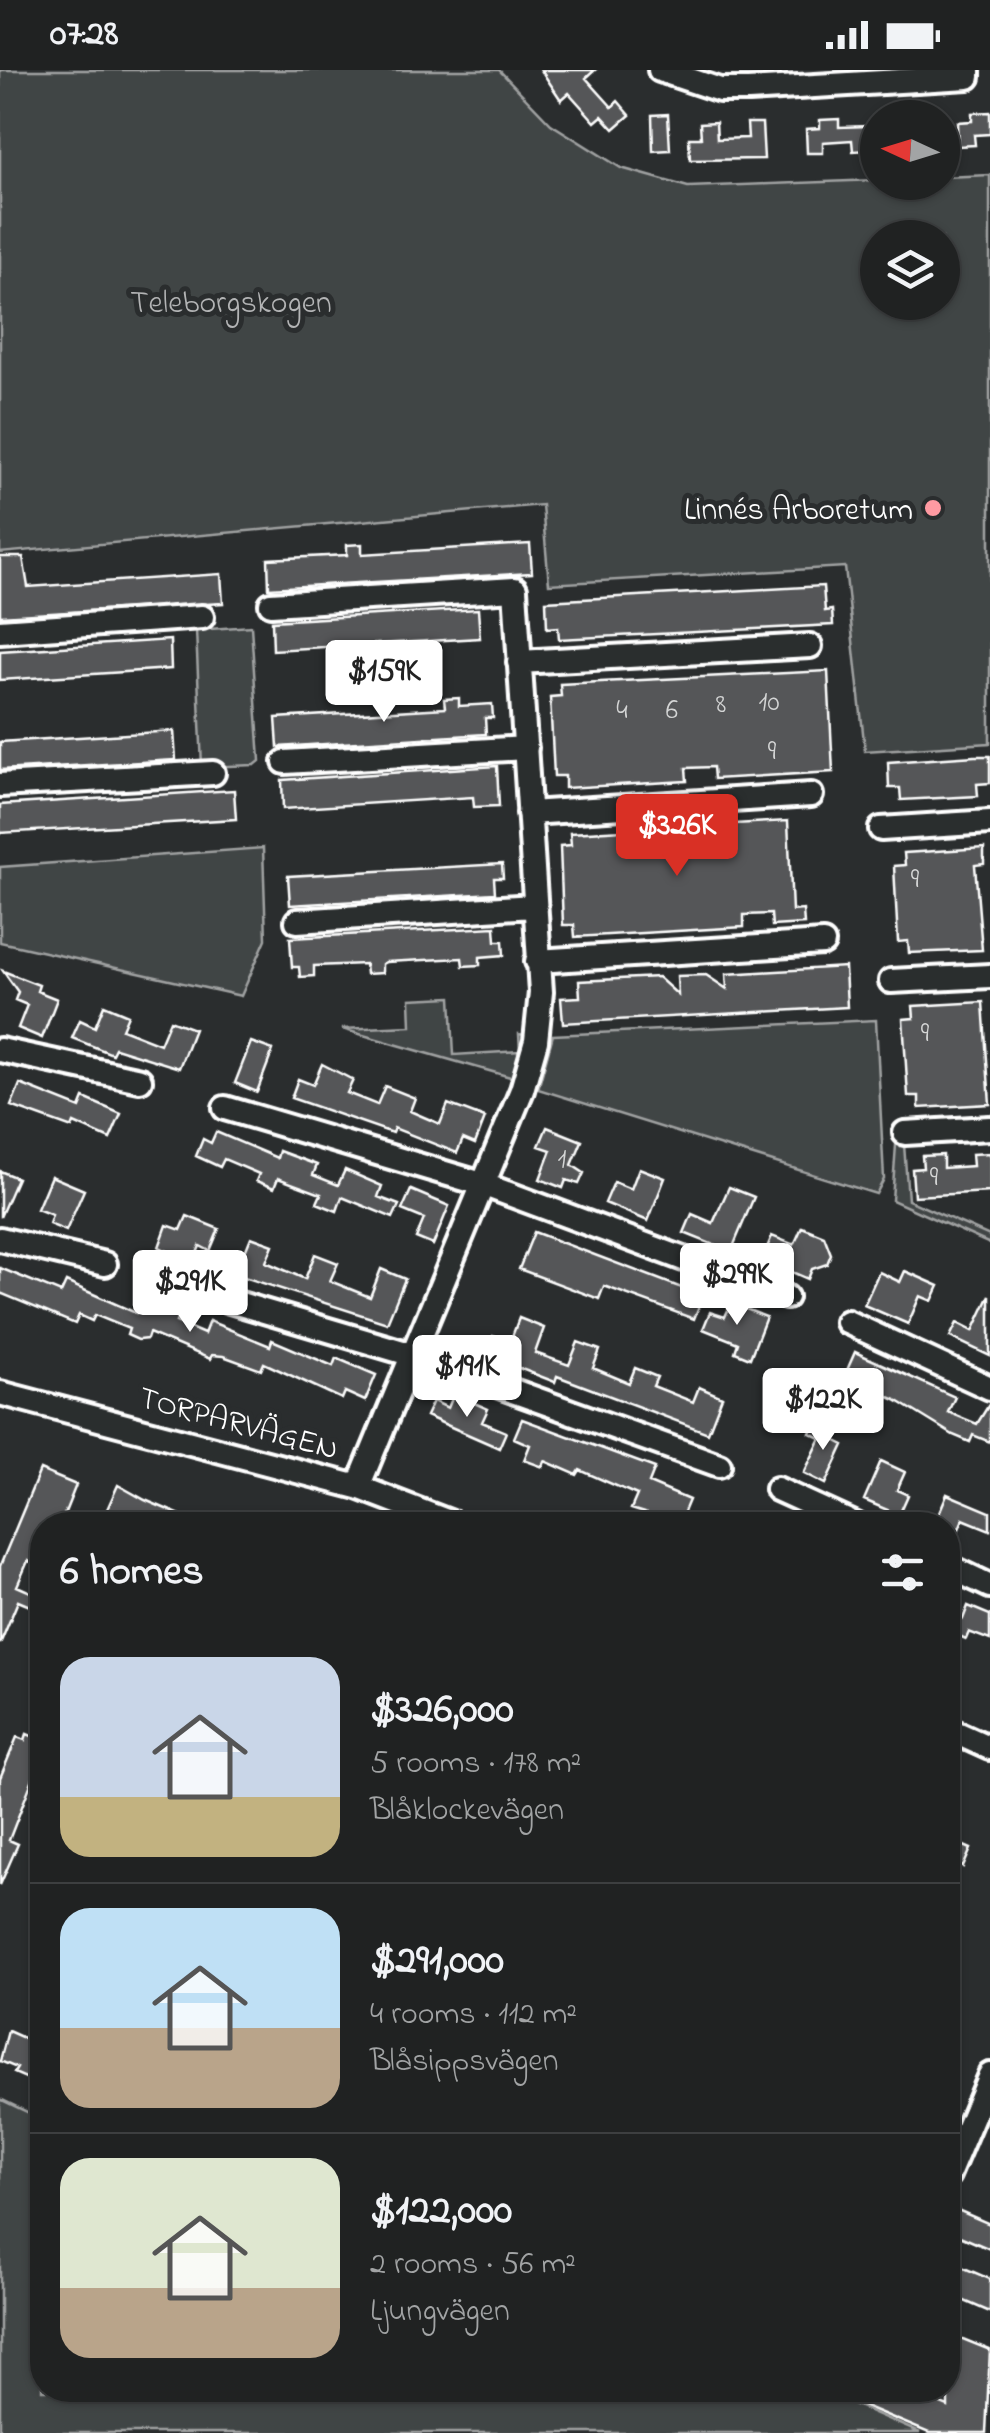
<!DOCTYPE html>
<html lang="en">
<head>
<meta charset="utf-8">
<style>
  body { margin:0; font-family:"Indie Flower",sans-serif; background:#282a2a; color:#f1f3f6; height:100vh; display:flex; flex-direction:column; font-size:38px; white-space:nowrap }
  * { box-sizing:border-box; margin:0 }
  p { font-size:32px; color:#a2a4a5 }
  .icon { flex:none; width:55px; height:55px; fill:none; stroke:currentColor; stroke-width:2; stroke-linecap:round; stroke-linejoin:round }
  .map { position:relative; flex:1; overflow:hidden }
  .sheet { position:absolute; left:30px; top:1442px; width:930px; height:890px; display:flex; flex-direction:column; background:#202222; border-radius:40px; box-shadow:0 2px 8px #0004,0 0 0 2px #3d3f40 }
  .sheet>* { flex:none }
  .needle { width:65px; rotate:274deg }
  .buttons { position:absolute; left:860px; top:30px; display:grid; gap:20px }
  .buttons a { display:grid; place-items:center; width:100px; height:100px; border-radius:50%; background:#202222; box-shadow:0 2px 8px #0004,0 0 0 2px #3d3f40; font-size:50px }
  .price { position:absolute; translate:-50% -85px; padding:0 22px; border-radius:10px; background:#fff; color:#222; font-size:32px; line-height:65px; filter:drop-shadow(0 2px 5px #0008) }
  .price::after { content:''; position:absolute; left:50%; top:60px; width:30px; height:22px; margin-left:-15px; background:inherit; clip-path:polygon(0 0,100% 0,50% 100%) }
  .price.on { background:#d93025; color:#fff }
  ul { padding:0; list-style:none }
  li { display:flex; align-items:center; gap:30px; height:250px; padding:0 30px }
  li+li { border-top:2px solid #3d3f40 }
  li span { display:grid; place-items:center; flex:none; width:280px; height:200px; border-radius:30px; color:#555 }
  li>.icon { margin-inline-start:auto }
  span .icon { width:120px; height:120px; fill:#fffc; stroke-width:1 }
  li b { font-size:42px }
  h2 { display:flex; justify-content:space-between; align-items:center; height:120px; padding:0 30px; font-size:42px }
  .status { display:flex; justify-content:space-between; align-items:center; height:70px; padding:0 50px; background:#202222; direction:ltr }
  .status svg { height:28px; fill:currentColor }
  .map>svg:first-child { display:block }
</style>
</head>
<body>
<div class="status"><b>07:28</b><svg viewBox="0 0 49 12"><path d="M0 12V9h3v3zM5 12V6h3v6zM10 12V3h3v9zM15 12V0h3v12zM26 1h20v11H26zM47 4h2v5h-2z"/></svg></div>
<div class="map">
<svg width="990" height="2363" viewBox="0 0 990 2363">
  <rect width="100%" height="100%" fill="#2a2d2e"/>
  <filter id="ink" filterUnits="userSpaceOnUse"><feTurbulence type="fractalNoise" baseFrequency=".01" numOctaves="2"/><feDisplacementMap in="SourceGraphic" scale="20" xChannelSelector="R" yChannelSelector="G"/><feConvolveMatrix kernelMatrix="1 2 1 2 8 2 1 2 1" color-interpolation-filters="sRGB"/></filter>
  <g filter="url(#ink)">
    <path fill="#414445" stroke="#a0a2a2" stroke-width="2.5" fill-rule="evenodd" d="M 0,0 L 499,0 L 551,54 L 621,98 L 688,117 L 877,110 L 942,112 L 943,107 L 990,105 L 990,673 L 865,681 L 845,497 L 549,514 L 542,435 L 0,483 ZM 878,168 L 942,168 L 942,232 L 878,232 Z
      M 251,556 L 260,691 L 255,695 L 202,697 L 196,560 Z
      M 263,778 L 266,869 L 241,926 L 0,872 L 0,797 Z
      M 451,927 L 454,985 L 520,981 L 519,964 L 525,965 L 519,1003 L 514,1008 L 342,959 L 411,956 L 410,929 Z
      M 876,950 L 884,1109 L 876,1124 L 538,1019 L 553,965 Z
      M 904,1074 L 908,1130 L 990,1166 L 990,1174 L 892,1130 L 896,1075 Z
      M 0,2029 L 42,2049 L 42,2320 L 821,2320 L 920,2363 L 0,2363 Z"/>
    <path fill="#555758" stroke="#fff" stroke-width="2.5" d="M 541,0 L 595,0 L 586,8 L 612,37 L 618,31 L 630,45 L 614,59 L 602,46 L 595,52 L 569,23 L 561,30 Z
      M 990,42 L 990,64 L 974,65 L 975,75 L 958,76 L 957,52 L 972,51 L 972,43 Z
      M 668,44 L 670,80 L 653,81 L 652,45 Z
      M 839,49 L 839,57 L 868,56 L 869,80 L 853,81 L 852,70 L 823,72 L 823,83 L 807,83 L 806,59 L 820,58 L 820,50 Z
      M 716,52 L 717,69 L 748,68 L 747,53 L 762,53 L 764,89 L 690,90 L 689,68 L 701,68 L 700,53 Z
      M 362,474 L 362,484 L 530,474 L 532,503 L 269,518 L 268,489 L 347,485 L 347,475 Z
      M 0,487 L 23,487 L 28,517 L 221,504 L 223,533 L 0,546 Z
      M 823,516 L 825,541 L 832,540 L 833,555 L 559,569 L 558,557 L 547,558 L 546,531 Z
      M 478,539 L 480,568 L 273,580 L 272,551 Z
      M 170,570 L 171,599 L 0,610 L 0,581 Z
      M 828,601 L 833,702 L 714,709 L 713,697 L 686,698 L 687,711 L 565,718 L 565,706 L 554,706 L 550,627 L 561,626 L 560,614 Z
      M 459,628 L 459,636 L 492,634 L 493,648 L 485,648 L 486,664 L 278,677 L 276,648 L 445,638 L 444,629 Z
      M 174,661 L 176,690 L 0,700 L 0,672 Z
      M 975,686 L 990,686 L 990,713 L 977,714 L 978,726 L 901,730 L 900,718 L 889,718 L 888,692 Z
      M 497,696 L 499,736 L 474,737 L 473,727 L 283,739 L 282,710 Z
      M 234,720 L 236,749 L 0,763 L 0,735 Z
      M 788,751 L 792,841 L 803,840 L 804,854 L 772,856 L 771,844 L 744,845 L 744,857 L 575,867 L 574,855 L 563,855 L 560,776 L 571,775 L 570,763 Z
      M 984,778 L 984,794 L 975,795 L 982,880 L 909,883 L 908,871 L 898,872 L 894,796 L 905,795 L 904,783 Z
      M 502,794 L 503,808 L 494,808 L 495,823 L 290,835 L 288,806 Z
      M 495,857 L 496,871 L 503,871 L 504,885 L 480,887 L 480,895 L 463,896 L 462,888 L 386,892 L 382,894 L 382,903 L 366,904 L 365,894 L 314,896 L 314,906 L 300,907 L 299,897 L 292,897 L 290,868 Z
      M 845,897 L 847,937 L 563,953 L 561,928 L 580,927 L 579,911 L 658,907 L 678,925 L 677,906 L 706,905 L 727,919 L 726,904 Z
      M 3,901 L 39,915 L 37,921 L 57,929 L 42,968 L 18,958 L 27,935 L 15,930 L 18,922 Z
      M 983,932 L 990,1034 L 919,1038 L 919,1026 L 908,1026 L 903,949 L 914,948 L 913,936 Z
      M 104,935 L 128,945 L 122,959 L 160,974 L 170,950 L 194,959 L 179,998 L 115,978 L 112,984 L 72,968 L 80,950 L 95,957 Z
      M 251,972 L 273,980 L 257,1022 L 235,1013 Z
      M 322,994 L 353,1010 L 347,1023 L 377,1035 L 385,1016 L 415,1028 L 410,1041 L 440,1054 L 448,1034 L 485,1048 L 475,1074 L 463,1069 L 457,1083 L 394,1058 L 392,1063 L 291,1028 L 298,1009 L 313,1015 Z
      M 20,1014 L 80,1038 L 84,1028 L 121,1044 L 110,1069 L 74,1053 L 72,1058 L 11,1036 Z
      M 547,1057 L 582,1071 L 572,1095 L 584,1103 L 579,1114 L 566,1110 L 563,1118 L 540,1109 L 551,1080 L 539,1076 Z
      M 216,1062 L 277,1088 L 279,1081 L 317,1095 L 313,1105 L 338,1115 L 345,1100 L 382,1116 L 378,1127 L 399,1135 L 393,1148 L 342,1127 L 337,1141 L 317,1133 L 321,1124 L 278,1108 L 274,1118 L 256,1111 L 259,1104 L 224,1089 L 220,1097 L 196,1086 L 203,1069 L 211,1073 Z
      M 990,1083 L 990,1122 L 914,1126 L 912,1099 L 923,1098 L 922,1086 L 943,1085 L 943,1098 L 973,1096 L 972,1084 Z
      M 639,1098 L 665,1108 L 648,1151 L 605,1133 L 614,1112 L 631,1119 Z
      M 0,1101 L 17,1108 L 0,1147 Z
      M 51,1106 L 84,1120 L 66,1161 L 49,1154 L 52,1145 L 37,1139 Z
      M 729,1117 L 754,1127 L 731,1182 L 684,1163 L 692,1144 L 713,1153 Z
      M 411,1120 L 449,1136 L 433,1175 L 416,1168 L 424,1149 L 402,1140 Z
      M 187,1146 L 219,1159 L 210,1181 L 200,1176 L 193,1193 L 159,1177 L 167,1155 L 181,1160 Z
      M 802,1157 L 824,1166 L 831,1184 L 827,1194 L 812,1199 L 808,1209 L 762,1189 L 772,1166 L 794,1175 Z
      M 534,1162 L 703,1226 L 694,1249 L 604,1216 L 599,1229 L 519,1199 Z
      M 251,1167 L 273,1175 L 266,1192 L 305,1209 L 315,1184 L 338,1193 L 330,1211 L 370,1227 L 381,1199 L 405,1209 L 387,1253 L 219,1199 L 226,1181 L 243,1187 Z
      M 0,1198 L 61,1223 L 66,1212 L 136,1243 L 141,1230 L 178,1246 L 176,1252 L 204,1264 L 209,1251 L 270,1276 L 272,1270 L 333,1296 L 336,1288 L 376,1305 L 365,1331 L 345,1322 L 342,1329 L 264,1293 L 261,1300 L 223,1286 L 212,1285 L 210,1289 L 149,1263 L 147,1269 L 138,1270 L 127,1265 L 129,1259 L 95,1245 L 92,1251 L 79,1245 L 75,1254 L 0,1223 Z
      M 905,1201 L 939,1216 L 932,1231 L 920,1226 L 908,1254 L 864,1235 L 879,1202 L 900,1212 Z
      M 990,1225 L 990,1286 L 950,1267 L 957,1253 L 973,1261 Z
      M 731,1233 L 766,1247 L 750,1288 L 735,1282 L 738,1273 L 703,1259 L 710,1242 L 725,1247 Z
      M 519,1248 L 544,1258 L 535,1283 L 569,1295 L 578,1272 L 600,1280 L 593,1298 L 629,1313 L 635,1298 L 657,1307 L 653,1316 L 693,1332 L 699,1317 L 722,1327 L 708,1363 L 557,1306 L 555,1312 L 485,1285 L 493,1266 L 510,1272 Z
      M 855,1282 L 955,1327 L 948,1342 L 977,1354 L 990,1333 L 990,1372 L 973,1365 L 970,1372 L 953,1365 L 896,1330 L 844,1307 Z
      M 454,1324 L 488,1339 L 482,1352 L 506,1362 L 499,1378 L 426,1346 L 433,1331 L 448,1338 Z
      M 817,1348 L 831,1355 L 826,1366 L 844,1375 L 826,1414 L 804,1403 L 821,1368 L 810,1363 Z
      M 522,1349 L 655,1398 L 649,1413 L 689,1430 L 679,1454 L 631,1439 L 637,1425 L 580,1400 L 577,1405 L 545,1391 L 543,1397 L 524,1390 L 530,1375 L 514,1368 Z
      M 881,1391 L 905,1402 L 897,1420 L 908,1425 L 899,1445 L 864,1430 Z
      M 40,1400 L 76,1415 L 60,1455 L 42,1455 L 42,1475 L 35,1494 L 28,1491 L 17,1516 L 42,1527 L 42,1541 L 18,1531 L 0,1574 L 0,1496 Z
      M 118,1415 L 145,1430 L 204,1455 L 100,1455 Z
      M 947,1424 L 990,1442 L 990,1460 L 963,1449 L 950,1481 L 948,1455 L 934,1455 Z
      M 968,1536 L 990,1545 L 990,1570 L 969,1562 L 966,1569 L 948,1561 L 951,1544 L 963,1549 Z
      M 27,1664 L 42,1670 L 42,1685 L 9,1770 L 18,1774 L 0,1815 L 0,1708 L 17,1667 L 25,1670 Z
      M 948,1769 L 971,1779 L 963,1797 L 948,1790 Z
      M 8,1961 L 42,1976 L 42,2015 L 14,2003 L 17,1998 L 0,1991 Z
      M 953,2138 L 990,2154 L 990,2179 L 948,2161 Z
      M 948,2191 L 990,2209 L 990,2242 L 948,2224 Z
      M 948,2263 L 990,2280 L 986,2363 L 929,2363 L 862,2335 L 868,2320 L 915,2320 L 914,2323 L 948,2337 Z"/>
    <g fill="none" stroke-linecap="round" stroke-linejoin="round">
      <defs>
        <path id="minor" d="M 660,0 L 720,20 L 748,20 L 968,7 L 968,0
          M 271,534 L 515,519 L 541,922 L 536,971 L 522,1020 L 358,1417
          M 0,561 L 202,547
          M 519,592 L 810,576
          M 285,692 L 526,678
          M 0,715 L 213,703
          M 529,743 L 811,725
          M 881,759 L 990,752
          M 297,851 L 534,836
          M 537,891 L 823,873
          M 891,911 L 990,906
          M 0,980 L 140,1010
          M 225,1038 L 482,1114 L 786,1227
          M 905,1063 L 990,1058
          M 0,1169 L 105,1194
          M 152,1208 L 413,1285 L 719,1395
          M 847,1252 L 990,1318
          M 0,1323 L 358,1417 L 457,1455
          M 777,1419 L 856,1455
          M 948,1496 L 990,1516
          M 948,1659 L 990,1678
          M 948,2105 L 990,2005"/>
      </defs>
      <use href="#minor" stroke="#fff" stroke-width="30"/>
      <use href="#minor" stroke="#2a2d2e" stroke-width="22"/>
    </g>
  </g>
  <circle fill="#ff9aa2" stroke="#2a2d2e" stroke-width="4" cx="933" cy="438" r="10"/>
  <g text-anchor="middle" stroke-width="10" stroke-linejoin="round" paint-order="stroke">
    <g font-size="28" fill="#d4d5d5">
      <text x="769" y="640">10</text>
      <text x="721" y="642">8</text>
      <text x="622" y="648">4</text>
      <text x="672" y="648">6</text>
      <text x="772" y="689">9</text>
      <text x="915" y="817">9</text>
      <text x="925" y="971">9</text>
      <text x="562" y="1097">1</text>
      <text x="934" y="1115">9</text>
    </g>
    <g font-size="32" fill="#b3b4b5" stroke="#2a2d2e">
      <text x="231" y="242">Teleborgskogen</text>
    </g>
    <g font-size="32" fill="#fff" stroke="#2a2d2e" text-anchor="end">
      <text x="913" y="449">Linnés Arboretum</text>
    </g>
    <g font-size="32" fill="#fff" stroke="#2a2d2e">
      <text transform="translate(239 1352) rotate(15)" y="11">TORPARVÄGEN</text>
    </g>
  </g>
</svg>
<div class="buttons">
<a><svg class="needle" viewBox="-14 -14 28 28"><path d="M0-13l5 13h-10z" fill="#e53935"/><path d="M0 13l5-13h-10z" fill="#a2a4a5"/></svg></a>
<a><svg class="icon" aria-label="layers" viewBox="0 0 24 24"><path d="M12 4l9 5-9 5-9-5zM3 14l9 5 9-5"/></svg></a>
</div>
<b class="price" style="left:384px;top:655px">$159K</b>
<b class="price on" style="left:677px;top:809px">$326K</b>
<b class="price" style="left:737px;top:1258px">$299K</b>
<b class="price" style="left:190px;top:1265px">$291K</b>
<b class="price" style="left:467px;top:1350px">$191K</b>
<b class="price" style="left:823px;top:1383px">$122K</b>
<section class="sheet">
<h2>6 homes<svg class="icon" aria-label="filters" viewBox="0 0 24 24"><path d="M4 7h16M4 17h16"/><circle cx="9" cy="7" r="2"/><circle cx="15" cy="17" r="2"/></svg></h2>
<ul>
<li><span style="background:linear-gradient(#c9d6e8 70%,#c2b280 0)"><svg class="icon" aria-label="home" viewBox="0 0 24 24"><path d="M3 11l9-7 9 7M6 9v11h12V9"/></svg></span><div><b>$326,000</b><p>5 rooms · 178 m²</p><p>Blåklockevägen</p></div></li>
<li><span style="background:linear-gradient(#bfe0f5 60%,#b9a48a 0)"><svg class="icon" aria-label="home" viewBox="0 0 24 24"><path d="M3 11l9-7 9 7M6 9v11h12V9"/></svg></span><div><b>$291,000</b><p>4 rooms · 112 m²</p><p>Blåsippsvägen</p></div></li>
<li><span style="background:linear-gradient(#dfe7d0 65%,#b9a48a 0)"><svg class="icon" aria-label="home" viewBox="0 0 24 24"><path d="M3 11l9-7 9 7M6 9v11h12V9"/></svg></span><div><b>$122,000</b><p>2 rooms · 56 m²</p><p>Ljungvägen</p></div></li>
</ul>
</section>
</div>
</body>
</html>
